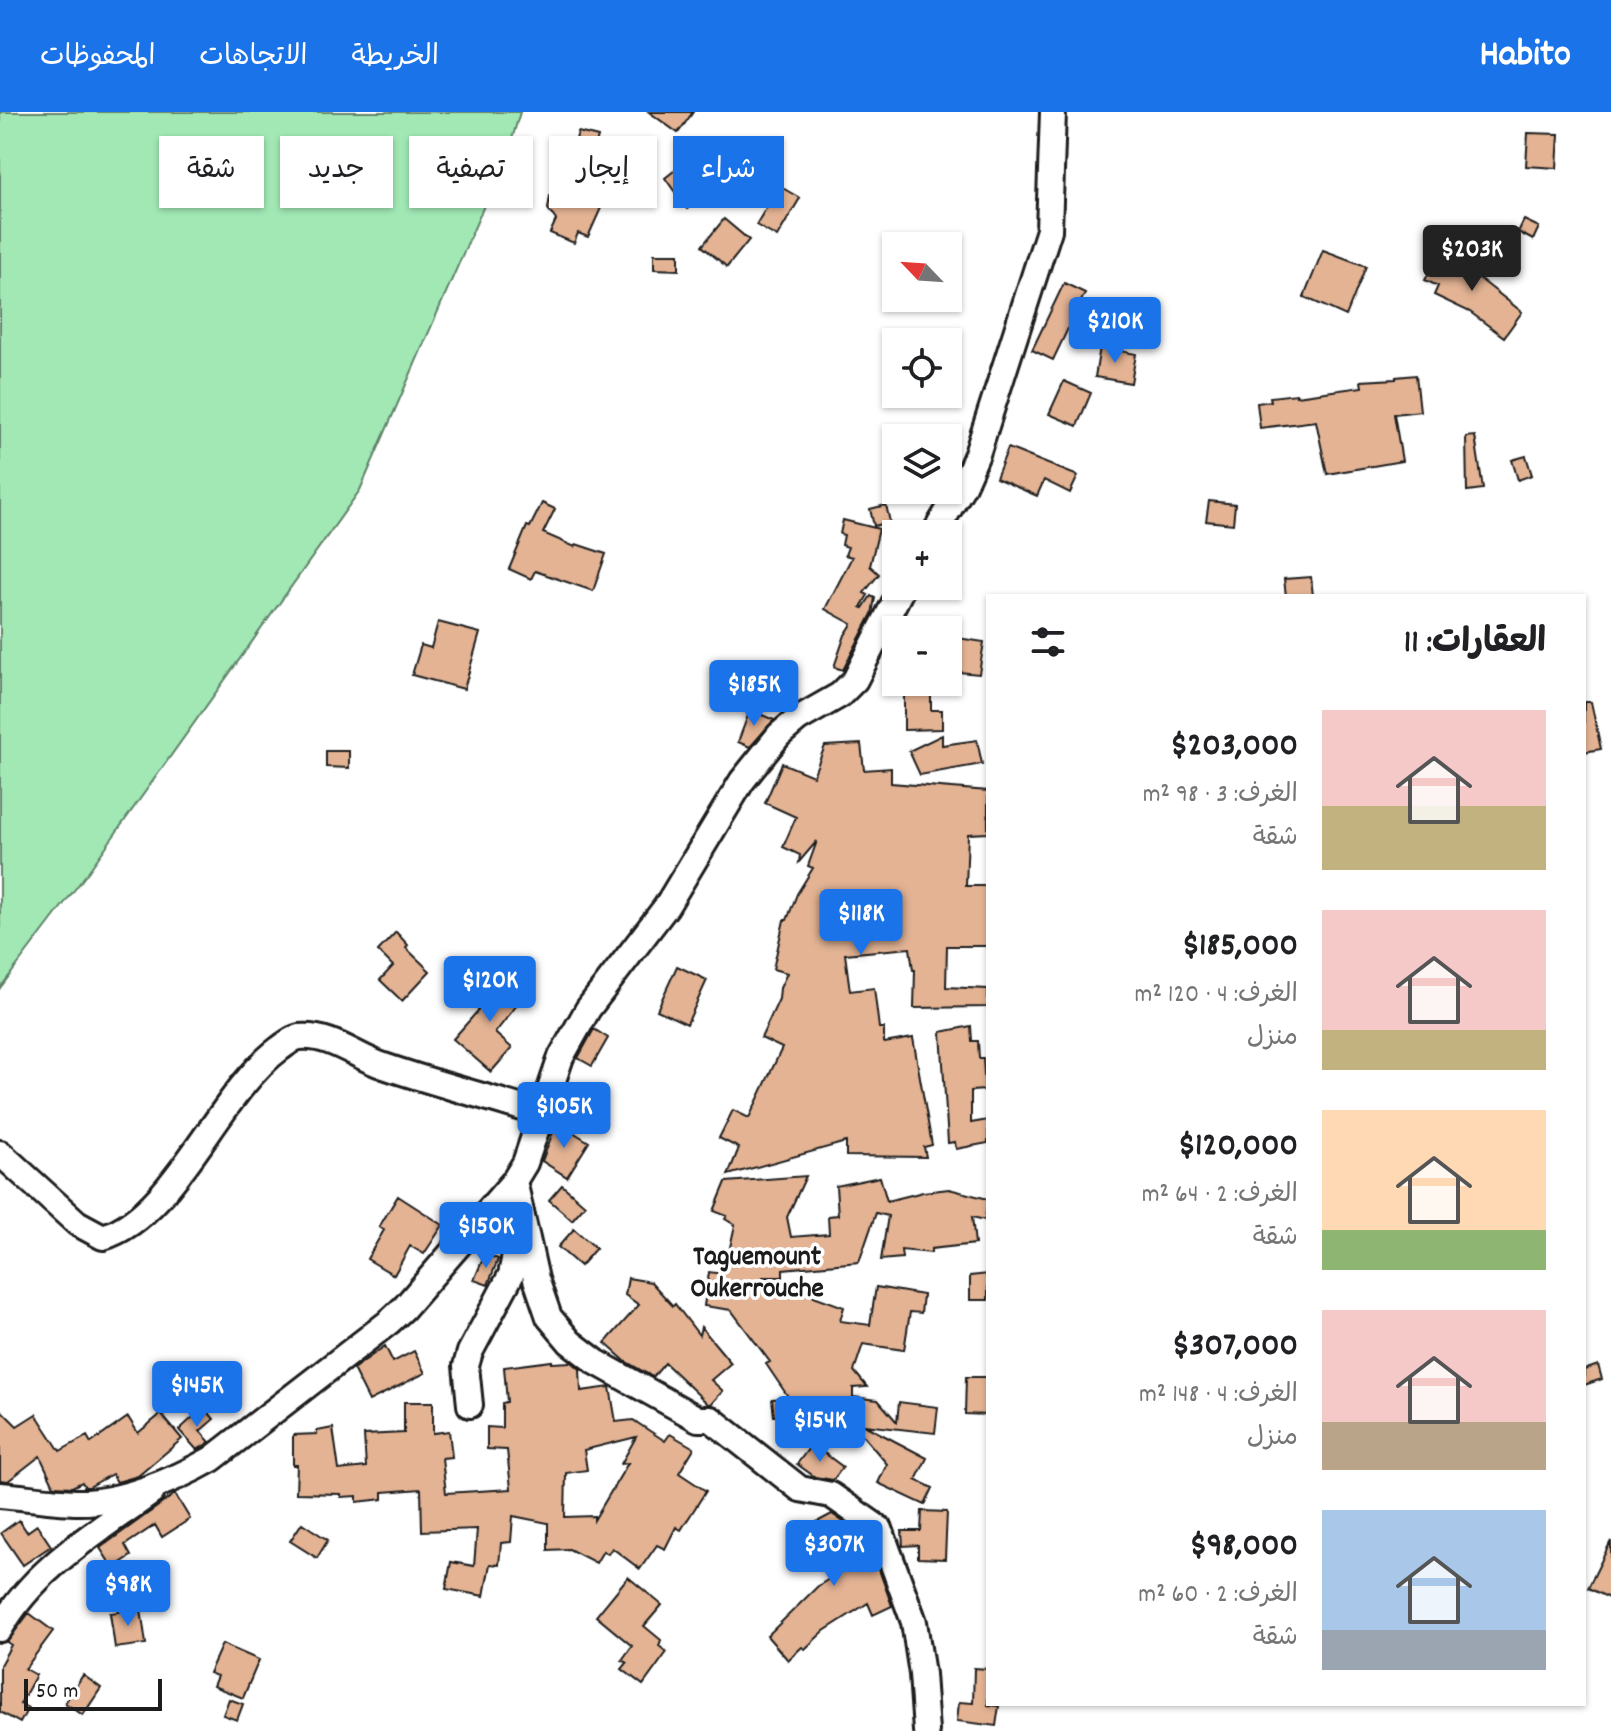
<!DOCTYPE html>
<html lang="ar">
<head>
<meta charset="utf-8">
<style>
  body { margin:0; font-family:Dekko,"Playpen Sans Arabic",sans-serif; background:#f6f6f6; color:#202124; direction:rtl; height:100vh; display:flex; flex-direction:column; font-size:30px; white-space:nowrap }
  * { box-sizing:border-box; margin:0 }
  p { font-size:26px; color:#757577 }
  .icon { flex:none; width:44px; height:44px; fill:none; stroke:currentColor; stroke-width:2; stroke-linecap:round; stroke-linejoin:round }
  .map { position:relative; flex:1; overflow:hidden; direction:ltr }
  .details { position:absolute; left:986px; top:482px; width:600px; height:1112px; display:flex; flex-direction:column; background:#fff; border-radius:0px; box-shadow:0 2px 6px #0004; direction:rtl }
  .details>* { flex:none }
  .guide { position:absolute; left:24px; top:24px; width:760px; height:72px; direction:rtl; display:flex; gap:16px }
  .needle { width:52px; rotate:295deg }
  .buttons { position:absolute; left:882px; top:120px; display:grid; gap:16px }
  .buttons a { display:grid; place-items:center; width:80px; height:80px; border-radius:0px; background:#fff; box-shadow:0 2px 6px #0004; font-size:40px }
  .scale { position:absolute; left:24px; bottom:20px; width:138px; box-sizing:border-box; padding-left:8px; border:4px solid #1c1c1c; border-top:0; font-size:22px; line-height:28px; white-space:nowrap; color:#1c1c1c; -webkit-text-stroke:6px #fff; paint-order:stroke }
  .price { position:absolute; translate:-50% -68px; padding:0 18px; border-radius:8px; background:#1a73e8; color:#fff; font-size:26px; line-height:52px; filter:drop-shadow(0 2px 4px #0008) }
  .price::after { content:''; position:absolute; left:50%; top:48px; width:24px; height:18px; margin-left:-12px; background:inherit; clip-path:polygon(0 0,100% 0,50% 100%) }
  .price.on { background:#222; color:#fff }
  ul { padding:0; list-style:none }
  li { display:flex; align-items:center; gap:24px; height:200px; padding:0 40px }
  li span { display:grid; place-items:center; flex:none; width:224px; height:160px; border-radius:0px; color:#555 }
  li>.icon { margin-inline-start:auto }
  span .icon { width:96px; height:96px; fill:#fffc; stroke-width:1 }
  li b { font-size:34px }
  h2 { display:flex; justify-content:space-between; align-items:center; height:96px; padding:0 40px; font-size:34px }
  .tag { padding:0 28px; border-radius:0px; background:#fff; box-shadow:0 2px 6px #0004; font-size:28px; line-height:72px }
  .tag.on { background:#1a73e8; color:#fff }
  header { display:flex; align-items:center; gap:48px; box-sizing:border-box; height:112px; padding:0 40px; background:#1a73e8; color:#fff }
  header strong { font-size:38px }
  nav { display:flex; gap:44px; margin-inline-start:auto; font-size:28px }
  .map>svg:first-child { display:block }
</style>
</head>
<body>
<header>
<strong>Habito</strong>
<nav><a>الخريطة</a><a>الاتجاهات</a><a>المحفوظات</a></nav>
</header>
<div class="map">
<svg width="1611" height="1619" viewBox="0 0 1611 1619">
  <rect width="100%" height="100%" fill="#fff"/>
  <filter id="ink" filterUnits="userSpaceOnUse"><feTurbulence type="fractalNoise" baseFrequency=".0125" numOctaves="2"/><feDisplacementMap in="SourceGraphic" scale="16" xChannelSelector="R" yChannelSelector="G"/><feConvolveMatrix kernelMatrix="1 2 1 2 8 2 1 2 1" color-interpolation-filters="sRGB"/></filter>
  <g filter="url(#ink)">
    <path fill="#a1e8b5" stroke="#5e8268" stroke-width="2" d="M 0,0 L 520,0 L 510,34 L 360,378 L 88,760 L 0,876 Z"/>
    <path fill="#e3b394" stroke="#1c1c1c" stroke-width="2" fill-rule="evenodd" d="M 649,0 L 693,0 L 678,21 Z
      M 578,20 L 598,25 L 596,32 L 613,37 L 592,92 L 601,96 L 588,125 L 578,121 L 574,131 L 550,121 L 556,108 L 548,97 L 550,84 L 564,79 L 579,44 L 572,42 Z
      M 1528,21 L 1559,22 L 1557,56 L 1526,54 Z
      M 679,55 L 701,87 L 687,97 L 665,66 Z
      M 779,74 L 800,86 L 777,125 L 756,113 Z
      M 724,107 L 749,128 L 727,155 L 702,134 Z
      M 1524,108 L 1539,115 L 1533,128 L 1518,120 Z
      M 1323,138 L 1366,154 L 1346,204 L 1304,185 Z
      M 1454,140 L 1473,149 L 1468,161 L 1479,166 L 1522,200 L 1504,225 L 1470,200 L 1434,183 L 1438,174 L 1425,168 L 1439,143 L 1450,149 Z
      M 654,142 L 679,142 L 679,158 L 654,157 Z
      M 1064,171 L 1085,181 L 1053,248 L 1032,238 Z
      M 1100,235 L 1136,242 L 1131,271 L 1095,265 Z
      M 1416,263 L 1420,299 L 1394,302 L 1402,349 L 1327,362 L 1316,309 L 1260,316 L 1257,291 L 1271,289 L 1270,285 L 1296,282 L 1296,284 L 1362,275 L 1361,269 L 1396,267 L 1396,265 Z
      M 1064,269 L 1091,281 L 1077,314 L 1049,302 Z
      M 1475,324 L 1483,377 L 1467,379 L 1466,325 Z
      M 1008,336 L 1078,364 L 1070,381 L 1044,368 L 1037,384 L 996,366 Z
      M 1526,344 L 1532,363 L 1518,368 L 1512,348 Z
      M 1209,389 L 1235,392 L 1233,412 L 1206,409 Z
      M 542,391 L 555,397 L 543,421 L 575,435 L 576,432 L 606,442 L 593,479 L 535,459 L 531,467 L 509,457 L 527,414 L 530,415 Z
      M 886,393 L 890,410 L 874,414 L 870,397 Z
      M 843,408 L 879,417 L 870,454 L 879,462 L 864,481 L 868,483 L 861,495 L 863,496 L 871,484 L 875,486 L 872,502 L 843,558 L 834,555 L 845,523 L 852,512 L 825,497 L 852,445 L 845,443 L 848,435 L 842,433 L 844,423 L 840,422 Z
      M 1311,465 L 1313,484 L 1286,484 L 1284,467 Z
      M 438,510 L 480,521 L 464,577 L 412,563 L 421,533 L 431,536 Z
      M 951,525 L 984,530 L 979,562 L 948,559 Z
      M 904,570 L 931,570 L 931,598 L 942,598 L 942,617 L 904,618 Z
      M 1584,590 L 1591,590 L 1601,637 L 1584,640 Z
      M 750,598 L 774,608 L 750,635 L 738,630 Z
      M 942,623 L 942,633 L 977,628 L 982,652 L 920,663 L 909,639 Z
      M 861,632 L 864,658 L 891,656 L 891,671 L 988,679 L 988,721 L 968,722 L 966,774 L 988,774 L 988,834 L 947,834 L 946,875 L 988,877 L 988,895 L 914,896 L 915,858 L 913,858 L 910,836 L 845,842 L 850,879 L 874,876 L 879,916 L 884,916 L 884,931 L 913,926 L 932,1033 L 924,1035 L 926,1045 L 846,1044 L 846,1030 L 728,1063 L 739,1036 L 719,1026 L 733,998 L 749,1006 L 782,936 L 761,926 L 779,887 L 780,876 L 787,861 L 773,857 L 784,808 L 787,808 L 797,782 L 813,756 L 808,754 L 817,729 L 799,750 L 800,743 L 783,735 L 796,705 L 765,691 L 782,651 L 813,664 L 825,634 Z
      M 326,639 L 349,639 L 349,656 L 326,655 Z
      M 396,820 L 408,833 L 406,836 L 430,859 L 402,889 L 380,868 L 393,854 L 378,839 Z
      M 677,854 L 707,868 L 687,912 L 657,898 Z
      M 498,863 L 524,884 L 495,921 L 512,936 L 491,960 L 453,927 L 483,893 L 478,889 Z
      M 971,914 L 972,929 L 978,929 L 979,946 L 983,946 L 985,978 L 971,979 L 971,1011 L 988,1008 L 988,1031 L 956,1037 L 955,1030 L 948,1031 L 941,920 Z
      M 594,917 L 608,926 L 592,954 L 578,946 Z
      M 557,1010 L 589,1030 L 567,1065 L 542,1049 Z
      M 806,1064 L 787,1105 L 791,1125 L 829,1122 L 828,1104 L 838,1103 L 836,1074 L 880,1065 L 887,1089 L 923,1080 L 949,1077 L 988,1087 L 985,1108 L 972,1105 L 975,1132 L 931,1137 L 931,1141 L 901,1138 L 902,1146 L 881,1148 L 888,1104 L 876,1101 L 859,1150 L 783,1157 L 783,1165 L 762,1165 L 844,1195 L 840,1209 L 870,1213 L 876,1175 L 923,1183 L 921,1201 L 910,1200 L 904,1238 L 863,1232 L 854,1259 L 867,1275 L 853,1276 L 853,1285 L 878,1288 L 897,1310 L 899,1290 L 938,1295 L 935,1321 L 864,1313 L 927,1346 L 916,1368 L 933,1376 L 925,1393 L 878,1371 L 887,1352 L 846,1304 L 851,1306 L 841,1294 L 811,1308 L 812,1325 L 782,1328 L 781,1304 L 774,1304 L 772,1287 L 789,1286 L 766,1252 L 770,1250 L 731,1198 L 704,1194 L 709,1160 L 724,1162 L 735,1113 L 725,1107 L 727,1104 L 714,1099 L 726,1070 Z
      M 562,1073 L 585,1093 L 572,1108 L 549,1088 Z
      M 398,1084 L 443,1113 L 424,1142 L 410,1134 L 394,1163 L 367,1147 L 384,1118 L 379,1115 Z
      M 574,1117 L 596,1136 L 580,1154 L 558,1135 Z
      M 485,1142 L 498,1147 L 488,1173 L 474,1168 Z
      M 988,1162 L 988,1188 L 970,1188 L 970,1164 Z
      M 628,1166 L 651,1170 L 673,1194 L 675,1192 L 699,1223 L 701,1215 L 731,1251 L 711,1268 L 723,1279 L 711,1292 L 708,1292 L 665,1251 L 653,1265 L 625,1249 L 605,1231 L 639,1193 L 625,1183 Z
      M 385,1234 L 393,1250 L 414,1239 L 425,1261 L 369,1289 L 353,1257 Z
      M 552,1249 L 552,1251 L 572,1250 L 580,1257 L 581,1279 L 610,1275 L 616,1310 L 633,1308 L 665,1329 L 670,1322 L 694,1336 L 679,1361 L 706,1379 L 681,1418 L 676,1415 L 665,1437 L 657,1433 L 640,1457 L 612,1436 L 608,1442 L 603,1439 L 596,1451 L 569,1437 L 548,1438 L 548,1411 L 513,1404 L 511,1430 L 501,1431 L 499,1453 L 490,1452 L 484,1484 L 446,1477 L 451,1450 L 474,1454 L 477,1417 L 422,1419 L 421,1377 L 383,1380 L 383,1387 L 357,1390 L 357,1384 L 341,1385 L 341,1382 L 296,1381 L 297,1353 L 293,1353 L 293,1323 L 317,1322 L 317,1319 L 333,1316 L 339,1358 L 366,1355 L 364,1323 L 404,1321 L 404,1290 L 433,1290 L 433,1321 L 449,1319 L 452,1345 L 442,1346 L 446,1381 L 511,1377 L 507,1338 L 487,1337 L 487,1315 L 502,1316 L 502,1291 L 507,1290 L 504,1255 ZM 636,1325 L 621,1352 L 628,1351 L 594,1408 L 594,1404 L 565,1405 L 566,1361 L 587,1358 L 584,1338 Z
      M 1598,1253 L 1602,1267 L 1584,1273 L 1584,1258 Z
      M 966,1265 L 986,1265 L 988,1303 L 965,1302 Z
      M 204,1295 L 214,1307 L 200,1319 L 210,1330 L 197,1338 L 179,1318 Z
      M 0,1297 L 17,1314 L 36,1302 L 60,1339 L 87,1324 L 91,1331 L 128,1305 L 138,1321 L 161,1302 L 182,1327 L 138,1364 L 117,1370 L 112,1362 L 89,1375 L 85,1375 L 82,1370 L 72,1375 L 54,1374 L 40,1344 L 8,1369 L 0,1368 Z
      M 812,1332 L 843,1355 L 833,1368 L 815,1365 L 797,1352 Z
      M 175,1382 L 190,1407 L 162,1425 L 155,1413 L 125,1433 L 131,1444 L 113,1456 L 100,1436 Z
      M 922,1399 L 947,1400 L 945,1447 L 918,1446 L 918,1433 L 903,1434 L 902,1419 L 921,1419 Z
      M 832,1402 L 868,1427 L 892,1494 L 873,1503 L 868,1491 L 824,1519 L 805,1537 L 802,1535 L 788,1548 L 767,1524 L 818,1474 L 840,1460 L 826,1432 L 814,1439 L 806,1423 L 818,1417 L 815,1411 Z
      M 19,1408 L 27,1420 L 37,1413 L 51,1434 L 23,1453 L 1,1421 Z
      M 302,1411 L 328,1428 L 317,1446 L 290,1429 Z
      M 1611,1429 L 1611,1487 L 1588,1476 Z
      M 628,1465 L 662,1493 L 644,1514 L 661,1528 L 659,1534 L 667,1540 L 643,1573 L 622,1557 L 627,1551 L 622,1548 L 632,1534 L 596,1504 Z
      M 141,1497 L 146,1532 L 115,1536 L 110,1501 Z
      M 29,1501 L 53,1519 L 25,1557 L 36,1563 L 20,1592 L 28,1596 L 20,1611 L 0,1600 L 0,1553 L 11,1533 L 7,1530 Z
      M 222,1532 L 259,1548 L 243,1586 L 213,1574 L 217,1564 L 209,1561 Z
      M 974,1556 L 988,1557 L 988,1593 L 999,1594 L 996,1614 L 957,1609 L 959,1590 L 973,1591 Z
      M 83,1563 L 101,1576 L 83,1603 L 65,1591 Z
      M 229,1587 L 243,1592 L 237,1608 L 223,1603 Z"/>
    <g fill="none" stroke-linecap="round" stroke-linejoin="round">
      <defs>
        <path id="minor" d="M 934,422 L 963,374 L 977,342 L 1049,118 L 1053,0
          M 0,1041 L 77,1111 L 103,1125 C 174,1104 218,982 279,937 C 285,933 292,926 299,925 C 331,922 356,945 384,954 C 436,972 489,985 541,1002
          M 514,1069 L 536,1167 L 549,1205 L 570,1230 L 596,1250 L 698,1307 L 711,1307 L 800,1377 L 831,1383 L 880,1417 L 914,1510 L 922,1562 L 926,1619
          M 470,1293 L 466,1254 L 470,1240 L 511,1163 L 520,1119
          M 0,1383 C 25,1385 50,1389 75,1390 C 118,1392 175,1368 212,1347 L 389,1210 L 404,1196 L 514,1069 L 525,1051 L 561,945 L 588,897 L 666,795 L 742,669 L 779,623 L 798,607 L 840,583 L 855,568 L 903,474
          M 0,1517 C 34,1456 97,1420 152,1380"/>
      </defs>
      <use href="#minor" stroke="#1c1c1c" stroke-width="30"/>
      <use href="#minor" stroke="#fff" stroke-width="24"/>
    </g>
  </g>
  <g text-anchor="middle" stroke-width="7" stroke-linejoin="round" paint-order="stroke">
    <g font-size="28" font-weight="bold" fill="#1c1c1c" stroke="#fff">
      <text x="757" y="1152">Taguemount<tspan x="757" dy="32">Oukerrouche</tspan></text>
    </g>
  </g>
</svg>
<div class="buttons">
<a><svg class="needle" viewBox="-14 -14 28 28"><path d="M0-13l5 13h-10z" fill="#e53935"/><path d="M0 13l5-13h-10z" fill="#757577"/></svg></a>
<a><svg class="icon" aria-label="locate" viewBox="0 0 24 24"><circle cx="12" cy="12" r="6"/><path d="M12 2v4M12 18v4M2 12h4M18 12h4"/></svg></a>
<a><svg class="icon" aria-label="layers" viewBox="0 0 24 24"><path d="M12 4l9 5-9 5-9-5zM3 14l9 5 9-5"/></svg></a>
<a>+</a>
<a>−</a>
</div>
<div class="scale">50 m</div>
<b class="price on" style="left:1472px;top:181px">$203K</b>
<b class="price" style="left:1115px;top:253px">$210K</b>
<b class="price" style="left:754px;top:616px">$185K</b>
<b class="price" style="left:861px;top:845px">$118K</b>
<b class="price" style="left:490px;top:912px">$120K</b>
<b class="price" style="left:564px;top:1038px">$105K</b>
<b class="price" style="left:486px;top:1158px">$150K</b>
<b class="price" style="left:197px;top:1317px">$145K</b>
<b class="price" style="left:820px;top:1352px">$154K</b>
<b class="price" style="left:834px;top:1476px">$307K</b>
<b class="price" style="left:128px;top:1516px">$98K</b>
<div class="guide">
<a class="tag on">شراء</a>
<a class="tag">إيجار</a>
<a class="tag">تصفية</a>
<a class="tag">جديد</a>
<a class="tag">شقة</a>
</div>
<section class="details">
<h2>العقارات: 11<svg class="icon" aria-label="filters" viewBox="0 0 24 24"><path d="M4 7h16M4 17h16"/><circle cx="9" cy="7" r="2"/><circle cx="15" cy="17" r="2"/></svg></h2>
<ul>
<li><span style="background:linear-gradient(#f6c9c9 60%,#c2b280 0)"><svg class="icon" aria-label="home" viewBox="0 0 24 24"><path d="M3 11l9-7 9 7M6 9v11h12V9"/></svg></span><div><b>$203,000</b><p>الغرف: 3 · 98 m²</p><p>شقة</p></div></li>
<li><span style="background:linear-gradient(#f6c9c9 75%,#c2b280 0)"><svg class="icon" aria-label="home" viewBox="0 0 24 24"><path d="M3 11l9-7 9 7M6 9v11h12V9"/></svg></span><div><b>$185,000</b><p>الغرف: 4 · 120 m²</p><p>منزل</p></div></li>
<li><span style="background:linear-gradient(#ffd9b3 75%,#8fb573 0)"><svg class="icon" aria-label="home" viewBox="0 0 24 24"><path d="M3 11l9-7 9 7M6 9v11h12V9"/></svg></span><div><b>$120,000</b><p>الغرف: 2 · 64 m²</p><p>شقة</p></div></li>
<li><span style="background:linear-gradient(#f6c9c9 70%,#b9a48a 0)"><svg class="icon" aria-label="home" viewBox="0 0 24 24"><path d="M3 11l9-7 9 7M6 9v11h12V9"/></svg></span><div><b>$307,000</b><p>الغرف: 4 · 148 m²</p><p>منزل</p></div></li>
<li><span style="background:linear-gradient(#a9c7e8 75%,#9aa5b1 0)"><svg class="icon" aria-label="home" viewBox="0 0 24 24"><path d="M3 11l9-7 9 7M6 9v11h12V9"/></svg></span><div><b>$98,000</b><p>الغرف: 2 · 60 m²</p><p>شقة</p></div></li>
</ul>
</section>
</div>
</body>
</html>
